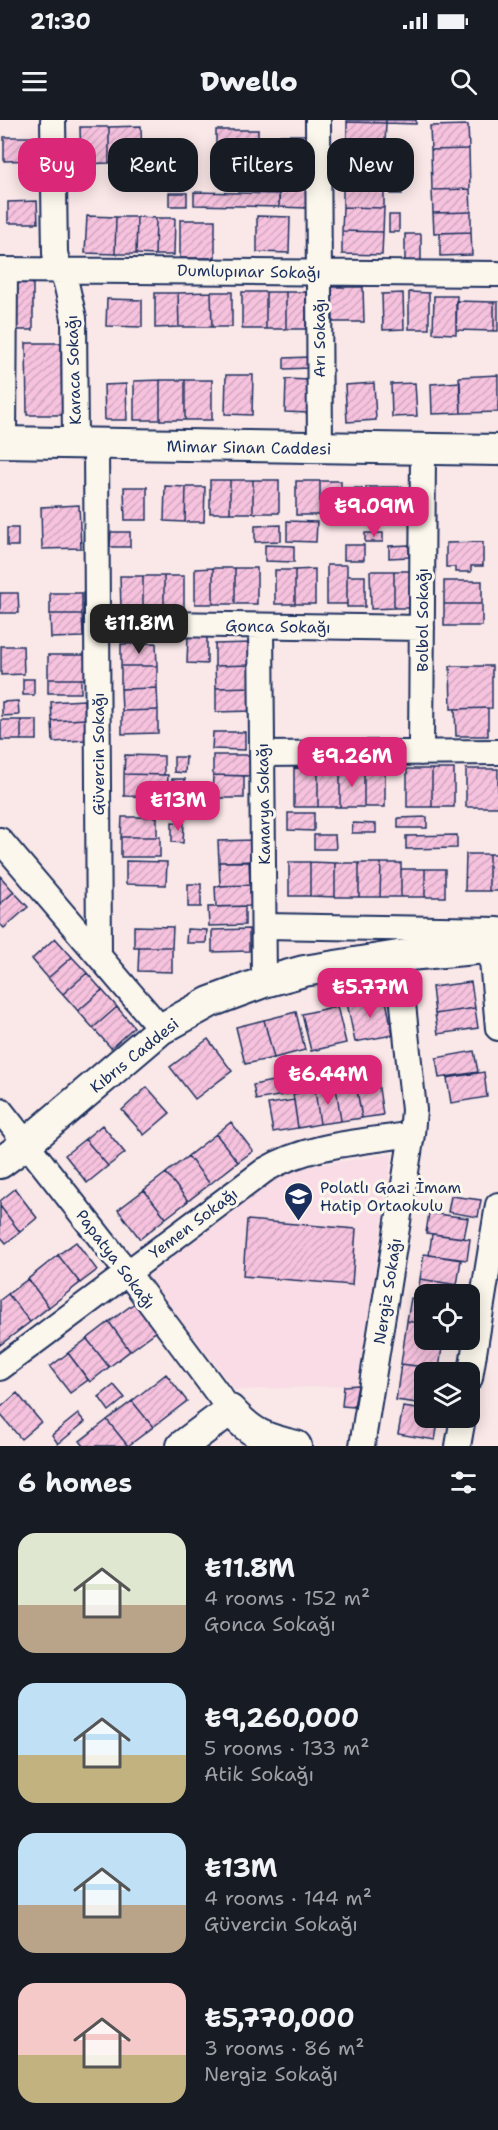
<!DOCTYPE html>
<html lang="en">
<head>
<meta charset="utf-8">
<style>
  body { margin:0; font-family:"Shantell Sans",sans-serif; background:#20242c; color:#f1f3f6; height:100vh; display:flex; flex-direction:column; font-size:22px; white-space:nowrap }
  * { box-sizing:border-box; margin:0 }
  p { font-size:20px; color:#9ea1a6 }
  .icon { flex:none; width:33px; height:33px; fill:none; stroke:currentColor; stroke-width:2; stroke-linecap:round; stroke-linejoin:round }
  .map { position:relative; height:1326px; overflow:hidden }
  .side { display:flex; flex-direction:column; background:#171b24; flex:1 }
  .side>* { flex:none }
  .hud { position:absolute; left:18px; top:18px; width:462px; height:54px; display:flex; gap:12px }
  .buttons { position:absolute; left:414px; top:1164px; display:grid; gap:12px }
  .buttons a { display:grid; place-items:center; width:66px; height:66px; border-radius:12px; background:#171b24; box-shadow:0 3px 15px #0003; font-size:30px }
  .price { position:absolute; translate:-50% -51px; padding:0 14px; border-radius:12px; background:#db2777; color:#fff; font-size:20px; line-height:39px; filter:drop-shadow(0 2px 3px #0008) }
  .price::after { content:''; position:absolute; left:50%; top:36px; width:18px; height:14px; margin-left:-9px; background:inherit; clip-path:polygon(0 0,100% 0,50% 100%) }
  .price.active { background:#222; color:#fff }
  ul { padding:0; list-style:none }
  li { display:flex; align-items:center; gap:18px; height:150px; padding:0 18px }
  li span { display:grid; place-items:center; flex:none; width:168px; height:120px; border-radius:18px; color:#555 }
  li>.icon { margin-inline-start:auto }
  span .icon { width:72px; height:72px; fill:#fffc; stroke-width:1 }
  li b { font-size:26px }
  h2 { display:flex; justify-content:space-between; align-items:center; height:72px; padding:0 18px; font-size:26px }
  .tag { padding:0 21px; border-radius:18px; background:#171b24; box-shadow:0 3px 15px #0003; font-size:21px; line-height:54px }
  .tag.active { background:#db2777; color:#fff }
  .status { display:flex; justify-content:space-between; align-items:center; height:42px; padding:0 30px; background:#171b24; direction:ltr }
  .status svg { height:16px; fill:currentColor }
  header { display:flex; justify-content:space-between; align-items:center; height:78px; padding:0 18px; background:#171b24; font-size:27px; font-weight:800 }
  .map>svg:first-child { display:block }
</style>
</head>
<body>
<div class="status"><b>21:30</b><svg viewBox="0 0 49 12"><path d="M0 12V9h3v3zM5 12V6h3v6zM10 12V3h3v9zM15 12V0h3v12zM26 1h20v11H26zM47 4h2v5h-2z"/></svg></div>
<header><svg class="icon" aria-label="menu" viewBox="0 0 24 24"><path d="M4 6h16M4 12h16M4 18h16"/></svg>Dwello<svg class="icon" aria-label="search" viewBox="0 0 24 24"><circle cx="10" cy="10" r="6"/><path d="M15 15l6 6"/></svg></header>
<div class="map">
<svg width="498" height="1326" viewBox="0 0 498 1326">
  <defs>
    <pattern id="building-hatch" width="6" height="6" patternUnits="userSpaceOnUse" patternTransform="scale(1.5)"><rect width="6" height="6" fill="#f6c2de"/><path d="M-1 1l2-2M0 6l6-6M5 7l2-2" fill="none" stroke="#d2a7c1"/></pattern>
  </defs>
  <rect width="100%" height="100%" fill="#fae7e8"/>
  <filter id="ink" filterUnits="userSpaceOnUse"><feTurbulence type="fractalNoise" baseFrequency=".0167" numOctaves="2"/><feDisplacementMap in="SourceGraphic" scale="12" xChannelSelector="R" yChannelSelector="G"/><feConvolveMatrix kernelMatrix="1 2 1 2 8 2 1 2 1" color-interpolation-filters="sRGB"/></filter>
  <g filter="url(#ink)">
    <path fill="#f9dce5" d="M 392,1034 L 358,1265 L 235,1270 L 144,1152 L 287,1050 Z"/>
    <path fill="url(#building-hatch)" stroke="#1b2f5e" stroke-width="1.5" d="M 347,0 L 386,0 L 386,3 L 347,2 Z
      M 386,0 L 416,0 L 416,4 L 386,3 Z
      M 347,2 L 386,3 L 385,24 L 347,23 Z
      M 468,5 L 469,29 L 431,30 L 430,6 Z
      M 141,6 L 142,43 L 109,43 L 109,7 Z
      M 80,7 L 109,7 L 109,43 L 81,44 Z
      M 216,10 L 258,10 L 258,47 L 216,47 Z
      M 280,15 L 305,15 L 305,46 L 280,46 Z
      M 4,17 L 37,17 L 37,40 L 4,41 Z
      M 347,23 L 385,24 L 385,43 L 346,42 Z
      M 469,29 L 470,69 L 432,70 L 431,30 Z
      M 351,47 L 385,47 L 384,67 L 350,67 Z
      M 391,54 L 402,54 L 402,74 L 391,74 Z
      M 280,57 L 306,57 L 306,88 L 279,87 Z
      M 343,66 L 384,67 L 384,88 L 343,87 Z
      M 470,69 L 471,92 L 433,93 L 432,70 Z
      M 194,72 L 279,74 L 279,87 L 194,85 Z
      M 169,73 L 187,73 L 187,86 L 169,86 Z
      M 37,81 L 38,103 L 8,103 L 8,82 Z
      M 343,87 L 384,88 L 383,112 L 342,111 Z
      M 471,92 L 471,112 L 434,113 L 433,93 Z
      M 389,95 L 399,95 L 399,112 L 389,112 Z
      M 87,96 L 116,97 L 115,134 L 85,133 Z
      M 257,96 L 290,97 L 289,133 L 257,132 Z
      M 116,97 L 137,97 L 136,134 L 115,134 Z
      M 137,97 L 156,98 L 155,135 L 136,134 Z
      M 156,98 L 175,98 L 174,135 L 155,135 Z
      M 180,100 L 215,100 L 215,138 L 180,138 Z
      M 342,111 L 383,112 L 382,135 L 342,134 Z
      M 471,112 L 472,135 L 440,136 L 440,113 Z
      M 405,114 L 421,114 L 421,142 L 405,142 Z
      M 17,163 L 33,163 L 33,210 L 17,210 Z
      M 332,167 L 363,167 L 364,202 L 333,202 Z
      M 211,172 L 212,207 L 179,207 L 178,173 Z
      M 211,172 L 232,172 L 232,207 L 212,207 Z
      M 242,172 L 266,172 L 266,209 L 242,209 Z
      M 266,172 L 286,172 L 286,209 L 266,209 Z
      M 286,172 L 306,172 L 306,209 L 286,209 Z
      M 409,172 L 429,173 L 429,209 L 409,209 Z
      M 155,173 L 178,173 L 179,207 L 155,208 Z
      M 403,173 L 404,209 L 383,210 L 382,174 Z
      M 434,176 L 457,176 L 456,214 L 433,213 Z
      M 107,179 L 142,180 L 142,207 L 106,206 Z
      M 456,181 L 494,182 L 494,211 L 456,210 Z
      M 494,182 L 498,182 L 498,211 L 494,211 Z
      M 26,223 L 61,223 L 62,295 L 27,295 Z
      M 309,237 L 309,248 L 284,249 L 284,238 Z
      M 226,255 L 253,255 L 252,295 L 225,294 Z
      M 498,255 L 498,292 L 461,293 L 459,257 Z
      M 286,259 L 309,260 L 308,293 L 285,292 Z
      M 160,260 L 185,260 L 185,300 L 160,300 Z
      M 160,260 L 160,300 L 134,300 L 134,261 Z
      M 185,260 L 212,260 L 212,300 L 185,300 Z
      M 460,262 L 461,293 L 432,294 L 431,264 Z
      M 374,263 L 376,300 L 347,302 L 345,265 Z
      M 415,263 L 417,296 L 392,297 L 391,264 Z
      M 126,264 L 127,300 L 105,300 L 104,265 Z
      M 210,360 L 230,360 L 230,393 L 210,393 Z
      M 230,360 L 253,360 L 253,393 L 230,393 Z
      M 253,360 L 279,360 L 279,393 L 253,393 Z
      M 296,361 L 320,361 L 320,395 L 296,395 Z
      M 320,361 L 341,361 L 341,395 L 320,395 Z
      M 165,366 L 186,367 L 185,402 L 164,401 Z
      M 124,367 L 147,367 L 147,400 L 125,400 Z
      M 186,367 L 205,367 L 204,402 L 185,402 Z
      M 366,367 L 383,367 L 383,395 L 366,396 Z
      M 383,367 L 404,367 L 405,395 L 383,395 Z
      M 341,368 L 362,368 L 362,399 L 341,399 Z
      M 79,385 L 81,428 L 42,429 L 41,387 Z
      M 287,401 L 317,402 L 316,422 L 287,421 Z
      M 281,405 L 281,421 L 255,422 L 255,406 Z
      M 7,408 L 18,408 L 18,426 L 7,426 Z
      M 111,412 L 130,412 L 130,427 L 110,427 Z
      M 365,413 L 383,413 L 383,422 L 365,422 Z
      M 483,422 L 483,446 L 471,446 L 471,452 L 455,452 L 455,447 L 446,447 L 446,423 Z
      M 265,425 L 294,426 L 294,442 L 265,441 Z
      M 344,425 L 364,425 L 364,440 L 344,440 Z
      M 409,425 L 409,437 L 389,438 L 389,426 Z
      M 327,445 L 347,445 L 347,484 L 327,484 Z
      M 213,448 L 235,448 L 235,484 L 213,484 Z
      M 213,448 L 213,484 L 195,484 L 195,449 Z
      M 235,448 L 257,448 L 257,484 L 235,484 Z
      M 315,449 L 315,484 L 295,484 L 295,450 Z
      M 275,450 L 295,450 L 295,484 L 275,484 Z
      M 370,451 L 394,451 L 394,488 L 371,489 Z
      M 394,451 L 415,451 L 415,488 L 394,488 Z
      M 120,456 L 143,456 L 143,489 L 121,489 Z
      M 143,456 L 164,456 L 164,489 L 143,489 Z
      M 164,456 L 184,456 L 184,489 L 164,489 Z
      M 347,456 L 365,456 L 365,487 L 347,487 Z
      M 444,461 L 482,461 L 482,484 L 444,484 Z
      M 0,473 L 18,473 L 19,493 L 0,493 Z
      M 50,473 L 82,473 L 82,494 L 50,494 Z
      M 444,484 L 482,484 L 482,506 L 444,506 Z
      M 50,494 L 82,494 L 83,517 L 51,518 Z
      M 188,516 L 207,516 L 207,544 L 187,543 Z
      M 156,523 L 157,546 L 121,546 L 121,524 Z
      M 250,523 L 251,545 L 215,546 L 215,524 Z
      M 1,526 L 23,526 L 24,554 L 1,555 Z
      M 48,535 L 86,535 L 86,559 L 48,559 Z
      M 251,545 L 251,567 L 216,568 L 215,546 Z
      M 121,546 L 157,546 L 157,568 L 121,569 Z
      M 450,546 L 492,546 L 492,588 L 451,589 Z
      M 23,559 L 34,559 L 34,575 L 23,575 Z
      M 48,559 L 81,559 L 81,573 L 48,573 Z
      M 251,567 L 252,591 L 216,592 L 216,568 Z
      M 157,568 L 158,590 L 122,591 L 121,569 Z
      M 84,580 L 85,599 L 52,601 L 51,582 Z
      M 18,581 L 19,595 L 2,596 L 2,582 Z
      M 488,588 L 488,616 L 456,616 L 455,589 Z
      M 158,590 L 158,613 L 122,614 L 122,591 Z
      M 85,599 L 86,620 L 53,622 L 52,601 Z
      M 1,600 L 21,600 L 21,620 L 1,620 Z
      M 21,600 L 37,600 L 37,620 L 21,620 Z
      M 213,612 L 245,612 L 245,630 L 212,629 Z
      M 125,635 L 164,636 L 164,655 L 124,654 Z
      M 213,635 L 253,635 L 253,656 L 213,655 Z
      M 174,637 L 186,637 L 185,653 L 174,652 Z
      M 294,648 L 318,649 L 318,687 L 294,687 Z
      M 318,649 L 340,649 L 340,687 L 318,687 Z
      M 340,649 L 364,649 L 364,687 L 340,687 Z
      M 364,649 L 385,649 L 385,687 L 364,687 Z
      M 407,649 L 432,649 L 432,687 L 407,687 Z
      M 432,649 L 454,649 L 454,687 L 432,687 Z
      M 466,649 L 498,649 L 498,687 L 466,687 Z
      M 124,654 L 168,655 L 167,677 L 124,676 Z
      M 213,655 L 244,656 L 244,678 L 212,678 Z
      M 172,659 L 185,659 L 185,676 L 172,676 Z
      M 172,676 L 185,676 L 185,691 L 172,691 Z
      M 288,693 L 314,693 L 314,711 L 288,710 Z
      M 122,697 L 157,697 L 157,717 L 121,717 Z
      M 427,697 L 427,708 L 398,708 L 398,698 Z
      M 172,702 L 184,703 L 183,723 L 172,722 Z
      M 353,703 L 376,704 L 376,713 L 352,713 Z
      M 314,715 L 335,715 L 336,729 L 314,729 Z
      M 457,715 L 457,728 L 406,729 L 406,716 Z
      M 121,717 L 160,717 L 160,737 L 121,737 Z
      M 254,720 L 255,741 L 219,742 L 218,721 Z
      M 466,734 L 489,734 L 489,771 L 465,771 Z
      M 489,734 L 498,734 L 498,771 L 489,771 Z
      M 126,741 L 167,742 L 166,765 L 126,764 Z
      M 219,742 L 249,742 L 250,765 L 220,766 Z
      M 289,742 L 310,742 L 310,776 L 289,776 Z
      M 310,742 L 335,743 L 335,777 L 310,776 Z
      M 335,743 L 359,743 L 359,777 L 335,777 Z
      M 359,743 L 381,743 L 380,777 L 359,777 Z
      M 381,743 L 401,743 L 401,777 L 380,777 Z
      M 401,749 L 425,749 L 425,777 L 401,777 Z
      M 425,749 L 445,749 L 445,777 L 425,777 Z
      M 0,756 L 14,772 L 0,784 Z
      M 188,764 L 201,764 L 201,787 L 188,787 Z
      M 250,765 L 251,786 L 216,787 L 215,766 Z
      M 14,772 L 28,787 L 4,808 L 0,804 L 0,784 Z
      M 245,786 L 245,805 L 209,806 L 208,787 Z
      M 134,806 L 173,807 L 172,827 L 134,827 Z
      M 187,809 L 207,810 L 206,823 L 186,823 Z
      M 249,809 L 249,831 L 212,832 L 212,810 Z
      M 55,818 L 72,837 L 48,858 L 32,839 Z
      M 139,827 L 172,827 L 172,852 L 138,851 Z
      M 72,837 L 87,853 L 63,874 L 48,858 Z
      M 87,853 L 102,870 L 78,891 L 63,874 Z
      M 471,862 L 475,888 L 435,894 L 432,867 Z
      M 102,870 L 117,887 L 93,908 L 78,891 Z
      M 385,876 L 393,915 L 355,922 L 347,883 Z
      M 337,886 L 346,923 L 311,931 L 302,894 Z
      M 117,887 L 134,907 L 111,928 L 93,908 Z
      M 475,888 L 478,908 L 438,914 L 435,894 Z
      M 296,892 L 305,930 L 274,938 L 264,900 Z
      M 264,900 L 274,938 L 245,944 L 236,907 Z
      M 208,919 L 232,951 L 195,979 L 170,947 Z
      M 474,931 L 478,952 L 439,958 L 436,938 Z
      M 484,952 L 487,977 L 451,983 L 447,958 Z
      M 377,955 L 383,995 L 362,998 L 355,959 Z
      M 287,958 L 290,974 L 256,980 L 253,965 Z
      M 356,964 L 362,998 L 341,1001 L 336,967 Z
      M 147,967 L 170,993 L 144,1015 L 122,990 Z
      M 336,967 L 341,1001 L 320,1004 L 315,970 Z
      M 315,970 L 320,1004 L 298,1008 L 293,974 Z
      M 294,980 L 298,1008 L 273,1012 L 268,984 Z
      M 231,1002 L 253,1031 L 238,1042 L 216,1014 Z
      M 102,1005 L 125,1033 L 108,1046 L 85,1019 Z
      M 216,1014 L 238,1042 L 210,1064 L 188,1036 Z
      M 85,1019 L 108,1046 L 87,1063 L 65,1035 Z
      M 188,1036 L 210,1064 L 188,1081 L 166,1053 Z
      M 166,1053 L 188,1081 L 166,1098 L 144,1070 Z
      M 15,1069 L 37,1098 L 20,1112 L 0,1086 L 0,1081 Z
      M 144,1070 L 166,1098 L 140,1119 L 118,1090 Z
      M 451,1076 L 481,1080 L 478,1097 L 448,1092 Z
      M 0,1086 L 20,1112 L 6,1123 L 0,1116 Z
      M 429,1093 L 468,1098 L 464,1118 L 426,1113 Z
      M 247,1100 L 356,1109 L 352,1165 L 243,1156 Z
      M 432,1114 L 470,1119 L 467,1140 L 429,1135 Z
      M 76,1122 L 97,1150 L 80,1163 L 58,1135 Z
      M 424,1134 L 461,1140 L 457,1165 L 420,1159 Z
      M 58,1135 L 80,1163 L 49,1187 L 28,1159 Z
      M 28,1159 L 49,1187 L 30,1202 L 8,1174 Z
      M 420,1159 L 457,1165 L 456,1174 L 424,1174 L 424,1180 L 417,1179 Z
      M 8,1174 L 30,1202 L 0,1225 L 0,1180 Z
      M 411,1178 L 424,1180 L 424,1204 L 407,1201 Z
      M 136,1182 L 158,1210 L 130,1231 L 109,1202 Z
      M 407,1201 L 424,1204 L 424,1220 L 443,1220 L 439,1249 L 401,1244 Z
      M 109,1202 L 130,1231 L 109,1247 L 87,1219 Z
      M 87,1219 L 109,1247 L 90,1262 L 68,1233 Z
      M 68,1233 L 88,1260 L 70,1273 L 50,1247 Z
      M 401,1244 L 432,1248 L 432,1252 L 424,1252 L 424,1284 L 396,1280 Z
      M 166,1254 L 187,1281 L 153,1307 L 132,1281 Z
      M 114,1265 L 125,1278 L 109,1291 L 99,1277 Z
      M 358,1265 L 354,1287 L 342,1286 L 344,1266 Z
      M 17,1273 L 41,1302 L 21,1319 L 0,1294 L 0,1288 Z
      M 132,1281 L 153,1307 L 128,1326 L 107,1300 Z
      M 403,1287 L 424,1290 L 424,1298 L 439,1298 L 435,1320 L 398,1314 Z
      M 78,1294 L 85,1302 L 58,1324 L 52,1315 Z
      M 107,1300 L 128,1326 L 84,1326 L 80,1321 Z"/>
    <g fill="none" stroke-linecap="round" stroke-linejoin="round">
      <defs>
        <path id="minor" d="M 53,0 L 55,133 L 59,149 L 66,163 L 74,198 L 75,323
          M 318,0 L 320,328
          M 0,150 L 498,154
          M 4,322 L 5,150
          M 96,324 L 99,836
          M 97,503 L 422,508
          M 261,506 L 264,862
          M 421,633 L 423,330
          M 262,634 L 498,632
          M 0,720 L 161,909
          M 264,806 L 498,810
          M 491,829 L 498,908
          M 0,990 L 127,1152 L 230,1290
          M 0,1248 L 265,1050 C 308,1024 363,1022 412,1014
          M 470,1258 L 498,1085
          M 362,1326 L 412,1014 L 414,990 L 398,836
          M 458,1326 L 463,1298"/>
        <path id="tertiary" d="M 0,322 L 498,330
          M 0,1043 L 27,1023 L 161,909 L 210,882 L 264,862 L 304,851 L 398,836 L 498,827
          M 182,1326 L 230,1290 C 252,1314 264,1319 296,1326"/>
      </defs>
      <use href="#minor" stroke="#1b2f5e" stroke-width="28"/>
      <use href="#tertiary" stroke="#1b2f5e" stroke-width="34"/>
      <use href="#minor" stroke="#fbf7ec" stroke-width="24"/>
      <use href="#tertiary" stroke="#fbf7ec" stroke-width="30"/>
    </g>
  </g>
  <defs>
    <symbol id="school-pin" viewBox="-11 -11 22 30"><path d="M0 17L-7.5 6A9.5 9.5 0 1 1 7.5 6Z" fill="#1b2f5e" stroke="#fbf7ec"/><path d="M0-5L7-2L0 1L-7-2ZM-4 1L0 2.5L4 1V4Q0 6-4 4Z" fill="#fff"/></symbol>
  </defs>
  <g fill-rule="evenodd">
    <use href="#school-pin" x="282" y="1060" width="33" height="45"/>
  </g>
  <g text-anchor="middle" stroke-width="6" stroke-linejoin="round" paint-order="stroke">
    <g font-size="16" fill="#1b2f5e" stroke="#fbf7ec">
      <text transform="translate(249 151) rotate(1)" y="6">Dumlupınar Sokağı</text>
      <text transform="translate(319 218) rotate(-90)" y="6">Arı Sokağı</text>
      <text transform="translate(73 250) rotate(-92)" y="6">Karaca Sokağı</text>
      <text transform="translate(249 327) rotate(1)" y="6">Mimar Sinan Caddesi</text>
      <text transform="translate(422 500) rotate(-90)" y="6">Bolbol Sokağı</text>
      <text transform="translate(278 506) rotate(1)" y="6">Gonca Sokağı</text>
      <text transform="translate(98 634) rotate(-90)" y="6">Güvercin Sokağı</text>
      <text transform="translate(263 684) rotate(-91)" y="6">Kanarya Sokağı</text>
      <text transform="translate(134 935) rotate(-39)" y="6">Kıbrıs Caddesi</text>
      <text transform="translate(193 1103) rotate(-37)" y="6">Yemen Sokağı</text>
      <text transform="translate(116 1139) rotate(53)" y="6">Papatya Sokağı</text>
      <text transform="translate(387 1171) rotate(-81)" y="6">Nergiz Sokağı</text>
    </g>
    <g font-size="16" fill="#1b2f5e" stroke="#fbf7ec" text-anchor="start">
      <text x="320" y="1073">Polatlı Gazi İmam<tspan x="320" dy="18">Hatip Ortaokulu</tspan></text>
    </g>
  </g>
</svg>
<div class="buttons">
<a><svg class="icon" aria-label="locate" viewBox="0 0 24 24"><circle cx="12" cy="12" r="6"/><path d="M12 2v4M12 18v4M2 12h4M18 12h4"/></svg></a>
<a><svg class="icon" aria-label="layers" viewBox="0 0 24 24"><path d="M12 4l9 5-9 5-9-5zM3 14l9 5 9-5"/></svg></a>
</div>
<b class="price" style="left:374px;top:418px">₺9.09M</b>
<b class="price active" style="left:139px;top:535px">₺11.8M</b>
<b class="price" style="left:352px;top:668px">₺9.26M</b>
<b class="price" style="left:178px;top:712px">₺13M</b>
<b class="price" style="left:370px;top:899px">₺5.77M</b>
<b class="price" style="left:328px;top:986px">₺6.44M</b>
<div class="hud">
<a class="tag active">Buy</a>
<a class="tag">Rent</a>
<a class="tag">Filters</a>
<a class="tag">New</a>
</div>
</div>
<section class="side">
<h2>6 homes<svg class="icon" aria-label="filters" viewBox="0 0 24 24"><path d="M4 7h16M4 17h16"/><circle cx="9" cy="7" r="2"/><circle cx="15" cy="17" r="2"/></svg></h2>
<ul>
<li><span style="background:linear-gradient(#dfe7d0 60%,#b9a48a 0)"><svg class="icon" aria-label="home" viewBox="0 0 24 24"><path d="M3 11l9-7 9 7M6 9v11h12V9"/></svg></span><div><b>₺11.8M</b><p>4 rooms · 152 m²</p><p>Gonca Sokağı</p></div></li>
<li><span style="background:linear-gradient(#bfe0f5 60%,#c2b280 0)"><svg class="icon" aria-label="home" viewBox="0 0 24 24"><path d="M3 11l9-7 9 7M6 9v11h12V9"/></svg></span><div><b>₺9,260,000</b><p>5 rooms · 133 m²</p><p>Atik Sokağı</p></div></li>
<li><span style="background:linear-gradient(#bfe0f5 60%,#b9a48a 0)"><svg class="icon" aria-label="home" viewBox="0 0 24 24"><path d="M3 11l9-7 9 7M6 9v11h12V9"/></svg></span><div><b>₺13M</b><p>4 rooms · 144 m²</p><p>Güvercin Sokağı</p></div></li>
<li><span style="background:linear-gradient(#f6c9c9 60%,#c2b280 0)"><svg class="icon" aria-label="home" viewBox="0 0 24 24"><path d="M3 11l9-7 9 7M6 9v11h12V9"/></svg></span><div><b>₺5,770,000</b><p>3 rooms · 86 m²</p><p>Nergiz Sokağı</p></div></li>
</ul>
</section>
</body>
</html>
